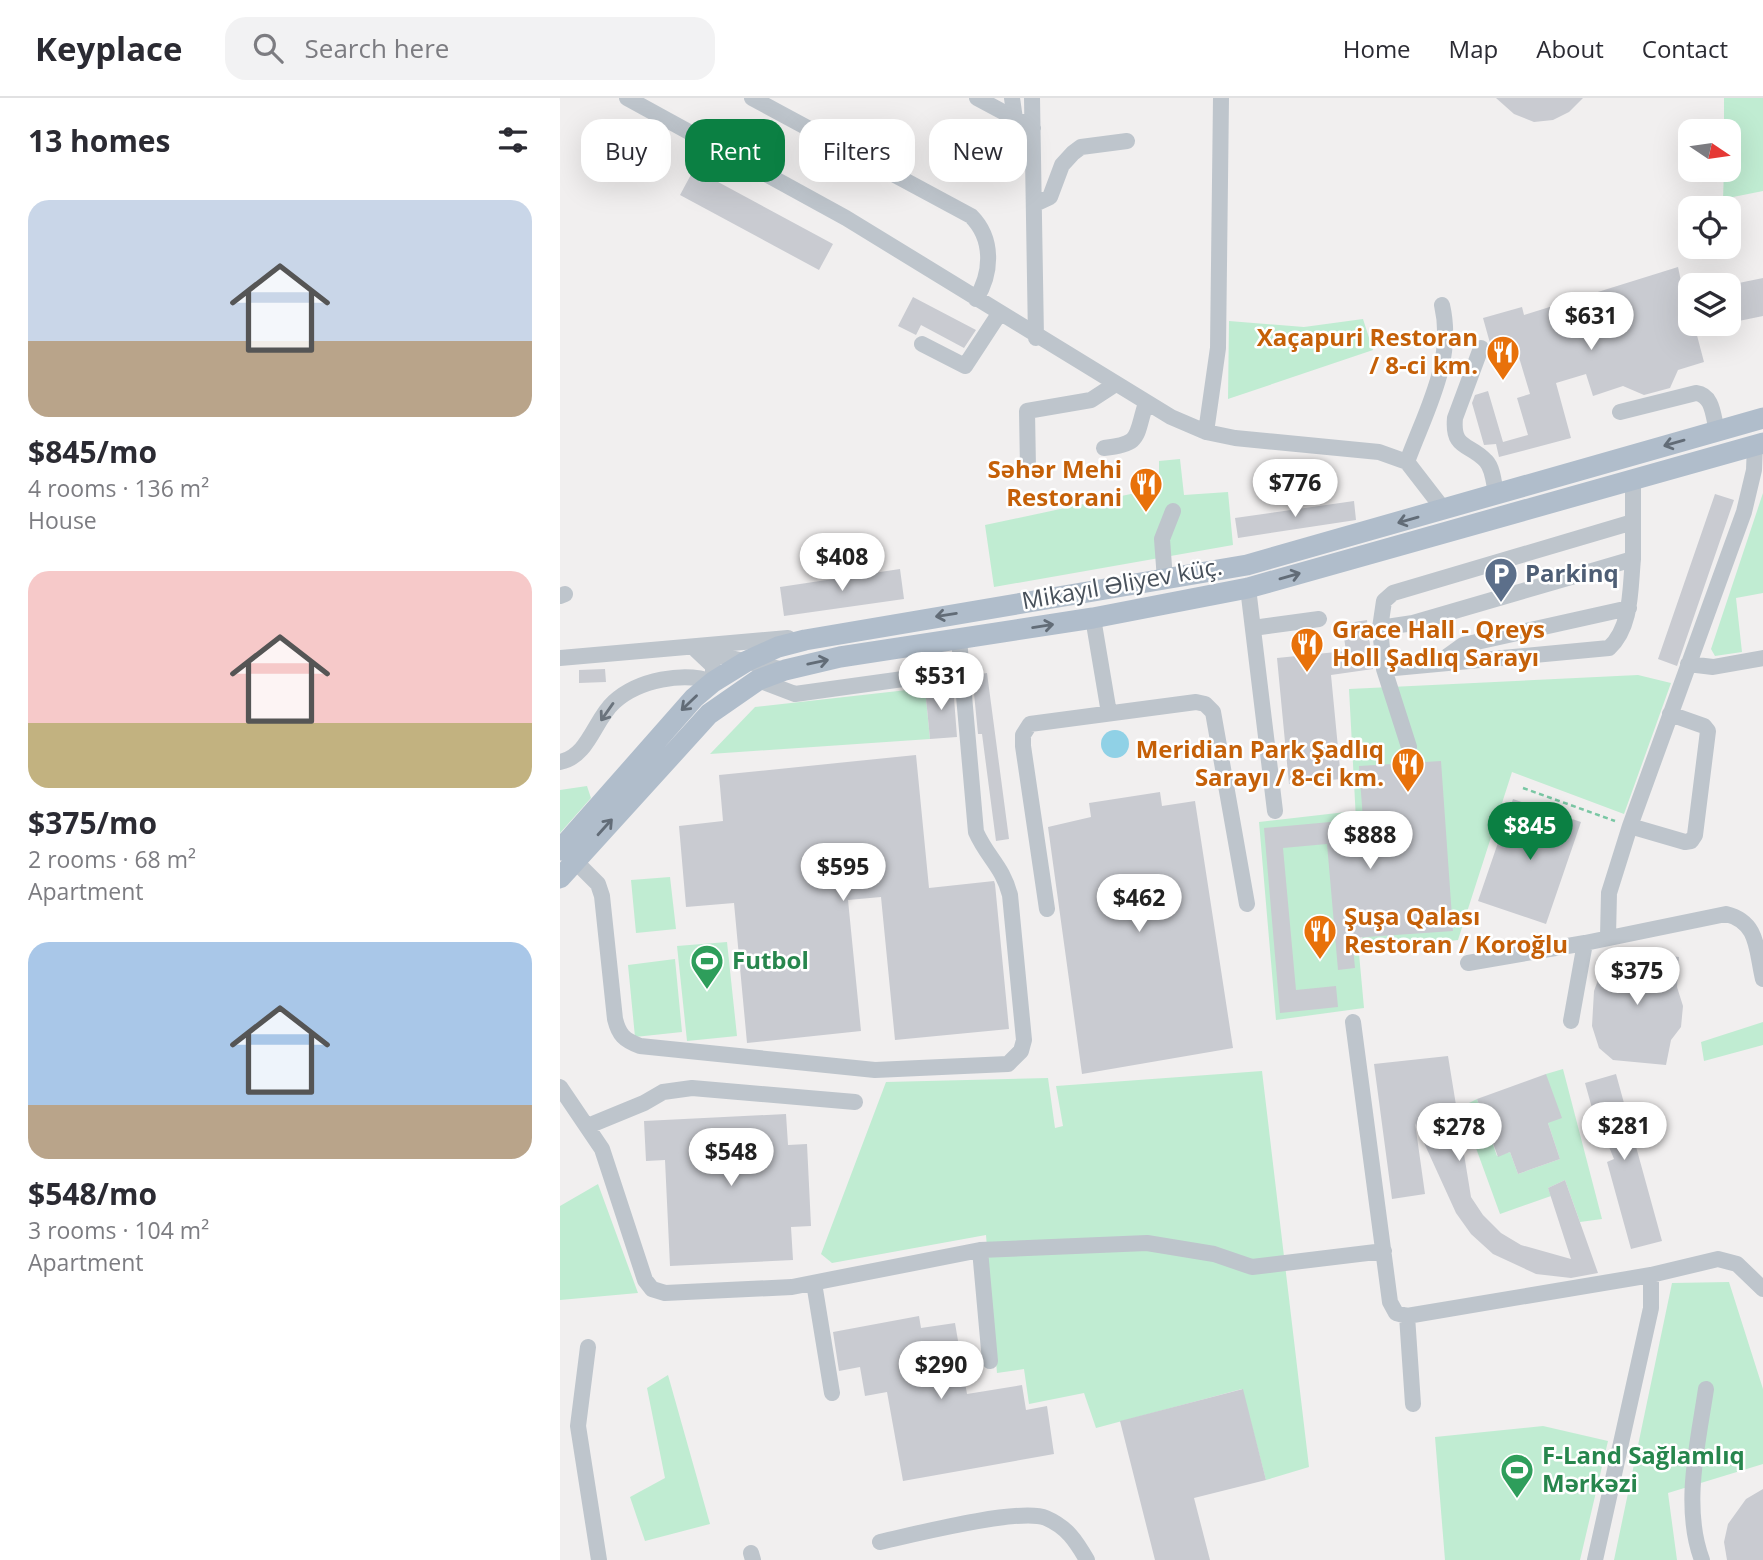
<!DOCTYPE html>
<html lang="en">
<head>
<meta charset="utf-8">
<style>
  body { margin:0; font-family:"Open Sans",sans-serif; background:#f2f2f3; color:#2b2b33; height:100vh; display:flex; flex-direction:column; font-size:26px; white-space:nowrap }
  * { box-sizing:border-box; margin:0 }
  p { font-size:23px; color:#7c7c81 }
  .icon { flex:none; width:38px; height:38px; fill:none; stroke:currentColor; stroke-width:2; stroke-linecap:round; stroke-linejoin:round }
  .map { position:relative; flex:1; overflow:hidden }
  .sheet { display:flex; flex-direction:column; background:#fff; width:560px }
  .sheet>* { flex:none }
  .guide { position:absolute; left:21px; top:21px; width:665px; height:63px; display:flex; gap:14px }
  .needle { width:46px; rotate:103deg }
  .controls { position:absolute; left:1118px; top:21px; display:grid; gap:14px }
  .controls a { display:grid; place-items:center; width:63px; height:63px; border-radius:14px; background:#fff; box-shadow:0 7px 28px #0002; font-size:35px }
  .price { position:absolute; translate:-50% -60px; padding:0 16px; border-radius:24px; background:#fff; color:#222; font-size:23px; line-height:46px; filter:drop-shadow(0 2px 4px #0008) }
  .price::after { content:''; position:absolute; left:50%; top:42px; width:21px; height:16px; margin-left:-10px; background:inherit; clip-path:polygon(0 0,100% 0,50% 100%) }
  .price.selected { background:#0b8043; color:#fff }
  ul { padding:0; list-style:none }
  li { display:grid; align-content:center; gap:14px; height:371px; padding:0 28px }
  li span { display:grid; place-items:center; height:217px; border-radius:21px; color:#555 }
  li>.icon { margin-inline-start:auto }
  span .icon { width:126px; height:126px; fill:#fffc; stroke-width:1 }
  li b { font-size:30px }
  h2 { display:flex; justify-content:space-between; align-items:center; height:84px; padding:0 28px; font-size:30px }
  .tag { padding:0 24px; border-radius:21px; background:#fff; box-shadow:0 7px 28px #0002; font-size:24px; line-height:63px }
  .tag.selected { background:#0b8043; color:#fff }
  header { display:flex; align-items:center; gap:42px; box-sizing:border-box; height:98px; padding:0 35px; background:#fff; border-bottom:2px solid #e1e1e2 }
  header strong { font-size:33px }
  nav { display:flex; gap:38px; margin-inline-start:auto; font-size:24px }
  .search { width:490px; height:63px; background:#f2f2f3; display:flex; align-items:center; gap:18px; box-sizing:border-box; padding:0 24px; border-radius:21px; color:#7c7c81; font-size:26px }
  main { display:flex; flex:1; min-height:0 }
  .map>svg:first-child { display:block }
</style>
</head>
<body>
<header>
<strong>Keyplace</strong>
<div class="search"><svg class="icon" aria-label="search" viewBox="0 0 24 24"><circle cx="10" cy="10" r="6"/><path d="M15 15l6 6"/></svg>Search here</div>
<nav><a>Home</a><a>Map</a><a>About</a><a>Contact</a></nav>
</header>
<main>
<section class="sheet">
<h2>13 homes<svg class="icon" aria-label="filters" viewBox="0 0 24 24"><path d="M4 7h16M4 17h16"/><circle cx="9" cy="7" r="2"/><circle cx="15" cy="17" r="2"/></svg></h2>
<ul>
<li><span style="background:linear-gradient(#c9d6e8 65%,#b9a48a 0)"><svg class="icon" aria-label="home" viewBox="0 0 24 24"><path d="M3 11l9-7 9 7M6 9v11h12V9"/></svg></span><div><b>$845/mo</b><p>4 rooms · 136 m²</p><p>House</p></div></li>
<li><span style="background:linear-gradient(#f6c9c9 70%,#c2b280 0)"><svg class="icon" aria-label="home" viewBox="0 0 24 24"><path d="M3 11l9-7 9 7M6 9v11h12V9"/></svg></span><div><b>$375/mo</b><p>2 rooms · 68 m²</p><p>Apartment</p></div></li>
<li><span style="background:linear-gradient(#a9c7e8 75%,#b9a48a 0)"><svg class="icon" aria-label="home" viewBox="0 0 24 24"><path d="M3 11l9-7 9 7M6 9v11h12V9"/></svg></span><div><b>$548/mo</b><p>3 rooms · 104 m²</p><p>Apartment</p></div></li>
</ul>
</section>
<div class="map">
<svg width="1203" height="1462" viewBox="0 0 1203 1462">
  <rect width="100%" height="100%" fill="#f1efef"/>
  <path fill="#c0ecd2" d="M 1164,0 L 1203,0 L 1203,93 L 1163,101 L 1164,72 L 1169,72 L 1169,33 L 1164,33 Z
    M 803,221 L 813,252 L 668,301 L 669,223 L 744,229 Z
    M 620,361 L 624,397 L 668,394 L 673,447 L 434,489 L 425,427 L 599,390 L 599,363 Z
    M 1203,395 L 1203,495 L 1176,500 L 1182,554 L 1155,558 L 1151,551 Z
    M 1078,577 L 1111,585 L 1064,716 L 952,674 L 898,842 L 803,853 L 789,591 Z
    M 365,590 L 370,641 L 150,656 L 195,609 Z
    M 27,688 L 31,700 L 0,735 L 0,692 Z
    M 786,714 L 804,910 L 716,922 L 699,724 Z
    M 110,779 L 116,831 L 76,835 L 71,782 Z
    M 167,844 L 177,938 L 127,943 L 117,848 Z
    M 115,861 L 122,934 L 75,939 L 68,867 Z
    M 1203,924 L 1203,947 L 1144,963 L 1141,944 Z
    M 1003,971 L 1042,1121 L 1020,1124 L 1005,1082 L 988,1090 L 991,1098 L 940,1116 L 901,1009 L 917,1001 L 937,1058 L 950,1054 L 958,1076 L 1000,1061 L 988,1025 L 986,976 Z
    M 702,973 L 749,1369 L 706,1382 L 682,1291 L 536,1330 L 524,1295 L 469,1306 L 464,1271 L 437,1275 L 426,1137 L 272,1165 L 261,1156 L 326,984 L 488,980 L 495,1030 L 503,1028 L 496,988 Z
    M 38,1086 L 78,1195 L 0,1202 L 0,1108 Z
    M 1169,1184 L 1203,1291 L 1203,1366 L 1108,1395 L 1117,1462 L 1054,1462 L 1112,1185 Z
    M 108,1277 L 150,1426 L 85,1443 L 70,1399 L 105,1380 L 87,1290 Z
    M 983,1328 L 1048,1343 L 1020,1462 L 885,1462 L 875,1339 Z"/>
  <path fill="#90d1e6" d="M541 646a14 14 0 1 1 28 0a14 14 0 1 1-28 0Z"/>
  <path fill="#c9cbd1" d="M 936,0 L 1023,0 L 1009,14 L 993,22 L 974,24 L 954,16 Z
    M 134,71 L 273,146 L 259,172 L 120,97 Z
    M 1118,169 L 1130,226 L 1134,226 L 1144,264 L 1118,272 L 1110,290 L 1084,297 L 1063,288 L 1033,298 L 1026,276 L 996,285 L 1011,340 L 939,359 L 936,346 L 924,347 L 912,305 L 915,297 L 928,293 L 943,344 L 968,337 L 957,300 L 970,296 L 958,256 L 935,263 L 923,220 L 962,209 L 964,217 Z
    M 1203,180 L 1203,218 L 1169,225 L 1169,187 Z
    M 353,199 L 416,232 L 404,250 L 361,227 L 356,237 L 338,228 Z
    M 1155,396 L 1174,402 L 1117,568 L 1098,561 Z
    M 794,403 L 796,422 L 678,440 L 675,420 Z
    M 340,471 L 344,501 L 224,518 L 220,489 Z
    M 807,522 L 813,571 L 771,577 L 781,681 L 729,686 L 717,560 L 786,553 L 782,526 Z
    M 45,571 L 46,584 L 19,585 L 19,572 Z
    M 427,575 L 449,741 L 436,743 L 422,636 L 418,636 L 413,585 L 414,577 Z
    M 393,587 L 397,639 L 370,641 L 365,590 Z
    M 356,657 L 369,790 L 434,783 L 435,786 L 449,931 L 335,942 L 321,799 L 288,802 L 301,933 L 187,945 L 174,805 L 126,809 L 119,728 L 163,723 L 159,677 Z
    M 881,663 L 893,833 L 792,840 L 795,870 L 778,872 L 767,746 L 723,750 L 736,892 L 776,888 L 778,909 L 720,915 L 704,730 L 803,721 L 799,668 Z
    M 600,694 L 602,708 L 635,703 L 673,950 L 522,976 L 488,729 L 531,719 L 529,705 Z
    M 953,701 L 1021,724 L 986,826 L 918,803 Z
    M 1062,851 L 1119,859 L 1117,889 L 1123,908 L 1121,929 L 1111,942 L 1106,967 L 1053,962 L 1039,950 L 1032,928 L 1034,893 L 1045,863 Z
    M 888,958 L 911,1099 L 923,1117 L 941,1135 L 961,1147 L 1011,1161 L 988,1090 L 1005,1082 L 1038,1175 L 1011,1180 L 976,1176 L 933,1156 L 911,1136 L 896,1115 L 855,1025 L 865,1096 L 832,1101 L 814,966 Z
    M 986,976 L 1002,1020 L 988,1025 L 1000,1061 L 958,1076 L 950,1054 L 938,1059 L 917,1001 Z
    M 1056,976 L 1102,1143 L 1071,1151 L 1047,1064 L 1054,1061 L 1047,1044 L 1042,1046 L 1025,985 Z
    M 226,1016 L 228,1047 L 247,1046 L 251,1128 L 231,1129 L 233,1162 L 110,1168 L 105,1062 L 86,1063 L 84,1023 Z
    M 359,1218 L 361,1230 L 395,1225 L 407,1296 L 462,1287 L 466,1312 L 487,1308 L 494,1356 L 343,1383 L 327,1294 L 305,1298 L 300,1269 L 279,1273 L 273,1234 Z
    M 683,1291 L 706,1382 L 634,1400 L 650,1462 L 595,1462 L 560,1323 Z
    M 1203,1391 L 1203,1462 L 1167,1462 L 1164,1444 L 1168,1426 L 1186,1401 Z"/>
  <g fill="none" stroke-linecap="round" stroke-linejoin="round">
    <path stroke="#7ac7a4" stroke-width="2.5" stroke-dasharray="5 3.5" stroke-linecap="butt" d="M 963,690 L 1055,723"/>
    <path stroke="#bec5cc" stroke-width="16" d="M 67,0 L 286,120 L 611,319 L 646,334 L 675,340 L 819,354 L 847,364 L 884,412
      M 192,0 L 411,118 C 434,141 432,175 416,201
      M 417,0 L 473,30
      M 452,0 L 455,21
      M 472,0 L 476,240
      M 475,106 L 490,99 L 502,67 L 513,55 L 521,49 L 567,43
      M 362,246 L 405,268 L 439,216
      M 921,250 L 895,320 C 892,352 910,345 926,363 C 933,370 934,386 936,396
      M 1060,314 L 1136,295 C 1153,297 1153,318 1157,333
      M 646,334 L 658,250 L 661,0
      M 544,350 C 582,346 575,339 586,305
      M 847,364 C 866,312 895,263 882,207
      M 468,371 L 467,313 L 531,302 L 554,287
      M 605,482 L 602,441 L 613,413
      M 688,490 L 715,713
      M 0,498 L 5,496
      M 533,520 L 549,615
      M 693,530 L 759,521
      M 820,530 L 824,503 L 833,495 L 1073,424
      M 139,553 L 225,572
      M 0,560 L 228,540
      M 878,565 L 903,547 L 1069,510
      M 1128,566 L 1153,569 L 1203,560
      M 824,571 L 1049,550 C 1072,529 1070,491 1073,461
      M 198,582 L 235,596 L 372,577
      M 849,649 L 824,571 L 820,530 L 853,525 L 1073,461 L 1073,382
      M 0,664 C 29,658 34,622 54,604 C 78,582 124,573 153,584 L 153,568 L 136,552
      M 1070,728 L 1125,744 L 1131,743 L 1135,737 L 1148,633 L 1144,628 L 1110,616
      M 15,763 L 38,786 L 42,798 L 55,921 C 59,937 64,942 80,948 L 315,972 L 448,966 L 461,953 L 464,942 L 450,797 C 443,769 427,759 416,734 L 399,541
      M 487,811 L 463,648 L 463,637 L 470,626 L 636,604 L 645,606 L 653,614 L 687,806
      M 1048,838 L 1049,795 L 1070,728 L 1184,414 L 1194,372 L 1195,347
      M 908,865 L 1025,845
      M 1011,923 L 1025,845 L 1166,816 C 1199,824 1196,852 1203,881
      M 793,924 L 830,1204 L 836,1215 L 847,1218 L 1091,1177 L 1158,1161 L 1177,1166 L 1203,1191
      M 0,989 L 42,1051 L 85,1182 L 92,1191 L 105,1195 L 232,1189 L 420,1152 L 587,1145 L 654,1156 L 692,1169 L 824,1153
      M 28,1028 L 84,1005 L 103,994 L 132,990 L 295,1004
      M 420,1152 L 430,1263
      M 254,1185 L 272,1295
      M 847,1218 L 853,1306
      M 28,1249 L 18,1328 L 39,1462
      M 320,1444 C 351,1437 460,1409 486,1420 C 507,1429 516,1443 527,1462
      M 191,1455 L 193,1462
      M 1035,1462 L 1091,1210 L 1091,1177
      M 1142,1462 C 1122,1409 1138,1345 1146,1291"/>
    <path stroke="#b0bdcb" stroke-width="21" d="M 0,752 L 134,600 L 153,584 L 187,563 L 218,549 L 245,542 L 687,467 L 1203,320
      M 0,780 L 149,616 L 198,582 L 225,572 L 280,559 L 533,520 L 688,490 L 1203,345"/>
  </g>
  <defs><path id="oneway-shaft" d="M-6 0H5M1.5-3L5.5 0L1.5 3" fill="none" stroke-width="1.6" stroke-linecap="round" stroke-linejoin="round" transform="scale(1.75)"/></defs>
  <g stroke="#626c77">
    <use href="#oneway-shaft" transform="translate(1114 345) rotate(164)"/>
    <use href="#oneway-shaft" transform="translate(848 422) rotate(164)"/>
    <use href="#oneway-shaft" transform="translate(730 478) rotate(-16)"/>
    <use href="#oneway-shaft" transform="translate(386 517) rotate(171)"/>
    <use href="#oneway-shaft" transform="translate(483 528) rotate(-9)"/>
    <use href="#oneway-shaft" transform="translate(258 564) rotate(-12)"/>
    <use href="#oneway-shaft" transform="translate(129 605) rotate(136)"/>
    <use href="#oneway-shaft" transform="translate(45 729) rotate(-48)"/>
  </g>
  <use stroke="#6b747d" href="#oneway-shaft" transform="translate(47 614) rotate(125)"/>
  <defs>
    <symbol id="restaurant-pin" viewBox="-11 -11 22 30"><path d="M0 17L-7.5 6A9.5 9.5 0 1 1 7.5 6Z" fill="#e8710a" stroke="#fff"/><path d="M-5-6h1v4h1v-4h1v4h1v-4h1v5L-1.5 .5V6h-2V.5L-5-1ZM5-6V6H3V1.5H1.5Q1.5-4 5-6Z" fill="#fff"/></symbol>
    <symbol id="parking-pin" viewBox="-11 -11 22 30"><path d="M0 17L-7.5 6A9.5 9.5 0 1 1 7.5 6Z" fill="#5c6f8a" stroke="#fff"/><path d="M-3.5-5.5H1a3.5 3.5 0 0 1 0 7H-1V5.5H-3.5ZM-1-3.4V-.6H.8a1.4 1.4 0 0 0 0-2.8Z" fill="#fff"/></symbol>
    <symbol id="stadium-pin" viewBox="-11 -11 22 30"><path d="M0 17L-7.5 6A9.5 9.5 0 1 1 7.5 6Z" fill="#2e9e5b" stroke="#fff"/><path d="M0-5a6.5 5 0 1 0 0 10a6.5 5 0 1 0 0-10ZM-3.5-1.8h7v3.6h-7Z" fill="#fff"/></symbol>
  </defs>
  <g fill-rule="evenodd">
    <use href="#restaurant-pin" x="924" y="235" width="38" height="52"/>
    <use href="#restaurant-pin" x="567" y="367" width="38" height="52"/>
    <use href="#parking-pin" x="922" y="457" width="38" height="52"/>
    <use href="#restaurant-pin" x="728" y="527" width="38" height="52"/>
    <use href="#restaurant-pin" x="829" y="647" width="38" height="52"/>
    <use href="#restaurant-pin" x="741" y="814" width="38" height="52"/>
    <use href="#stadium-pin" x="128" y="844" width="38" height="52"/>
    <use href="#stadium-pin" x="938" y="1353" width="38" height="52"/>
  </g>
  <g text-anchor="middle" stroke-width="5" stroke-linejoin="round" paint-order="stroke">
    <g font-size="24" font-weight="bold" fill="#c56008" stroke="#fff" text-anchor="end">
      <text x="918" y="248">Xaçapuri Restoran<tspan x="918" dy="28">/ 8-ci km.</tspan></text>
      <text x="562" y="380">Səhər Mehi<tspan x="562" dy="28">Restorani</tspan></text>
      <text x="772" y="540" text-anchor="start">Grace Hall - Qreys<tspan x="772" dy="28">Holl Şadlıq Sarayı</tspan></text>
      <text x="824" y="660">Meridian Park Şadlıq<tspan x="824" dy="28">Sarayı / 8-ci km.</tspan></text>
      <text x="784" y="827" text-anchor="start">Şuşa Qalası<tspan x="784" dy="28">Restoran / Koroğlu</tspan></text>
    </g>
    <g font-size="24" font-weight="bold" fill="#4e5e75" stroke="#fff" text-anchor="start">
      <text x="965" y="484">Parkinq</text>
    </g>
    <g font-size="24" fill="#48515b" stroke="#fff">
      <text transform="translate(562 486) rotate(-10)" y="8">Mikayıl Əliyev küç.</text>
    </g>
    <g font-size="24" font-weight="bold" fill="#27864d" stroke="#fff" text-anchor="start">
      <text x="172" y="871">Futbol</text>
      <text x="982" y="1366">F-Land Sağlamlıq<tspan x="982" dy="28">Mərkəzi</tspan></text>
    </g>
  </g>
</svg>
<div class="controls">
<a><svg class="needle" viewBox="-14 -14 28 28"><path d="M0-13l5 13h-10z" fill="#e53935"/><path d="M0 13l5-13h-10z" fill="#7c7c81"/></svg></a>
<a><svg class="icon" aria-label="locate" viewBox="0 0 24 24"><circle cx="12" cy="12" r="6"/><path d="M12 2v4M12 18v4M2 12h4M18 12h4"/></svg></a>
<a><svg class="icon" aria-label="layers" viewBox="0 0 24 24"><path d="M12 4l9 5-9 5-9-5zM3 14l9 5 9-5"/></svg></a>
</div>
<b class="price" style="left:1031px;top:254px">$631</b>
<b class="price" style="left:735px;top:421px">$776</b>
<b class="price" style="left:282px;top:495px">$408</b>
<b class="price" style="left:381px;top:614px">$531</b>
<b class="price selected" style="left:970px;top:764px">$845</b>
<b class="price" style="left:810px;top:773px">$888</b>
<b class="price" style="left:283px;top:805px">$595</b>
<b class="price" style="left:579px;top:836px">$462</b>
<b class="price" style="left:1077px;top:909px">$375</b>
<b class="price" style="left:1064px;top:1064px">$281</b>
<b class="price" style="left:899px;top:1065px">$278</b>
<b class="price" style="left:171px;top:1090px">$548</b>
<b class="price" style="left:381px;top:1303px">$290</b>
<div class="guide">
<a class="tag">Buy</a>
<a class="tag selected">Rent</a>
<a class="tag">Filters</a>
<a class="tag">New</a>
</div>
</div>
</main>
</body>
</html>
